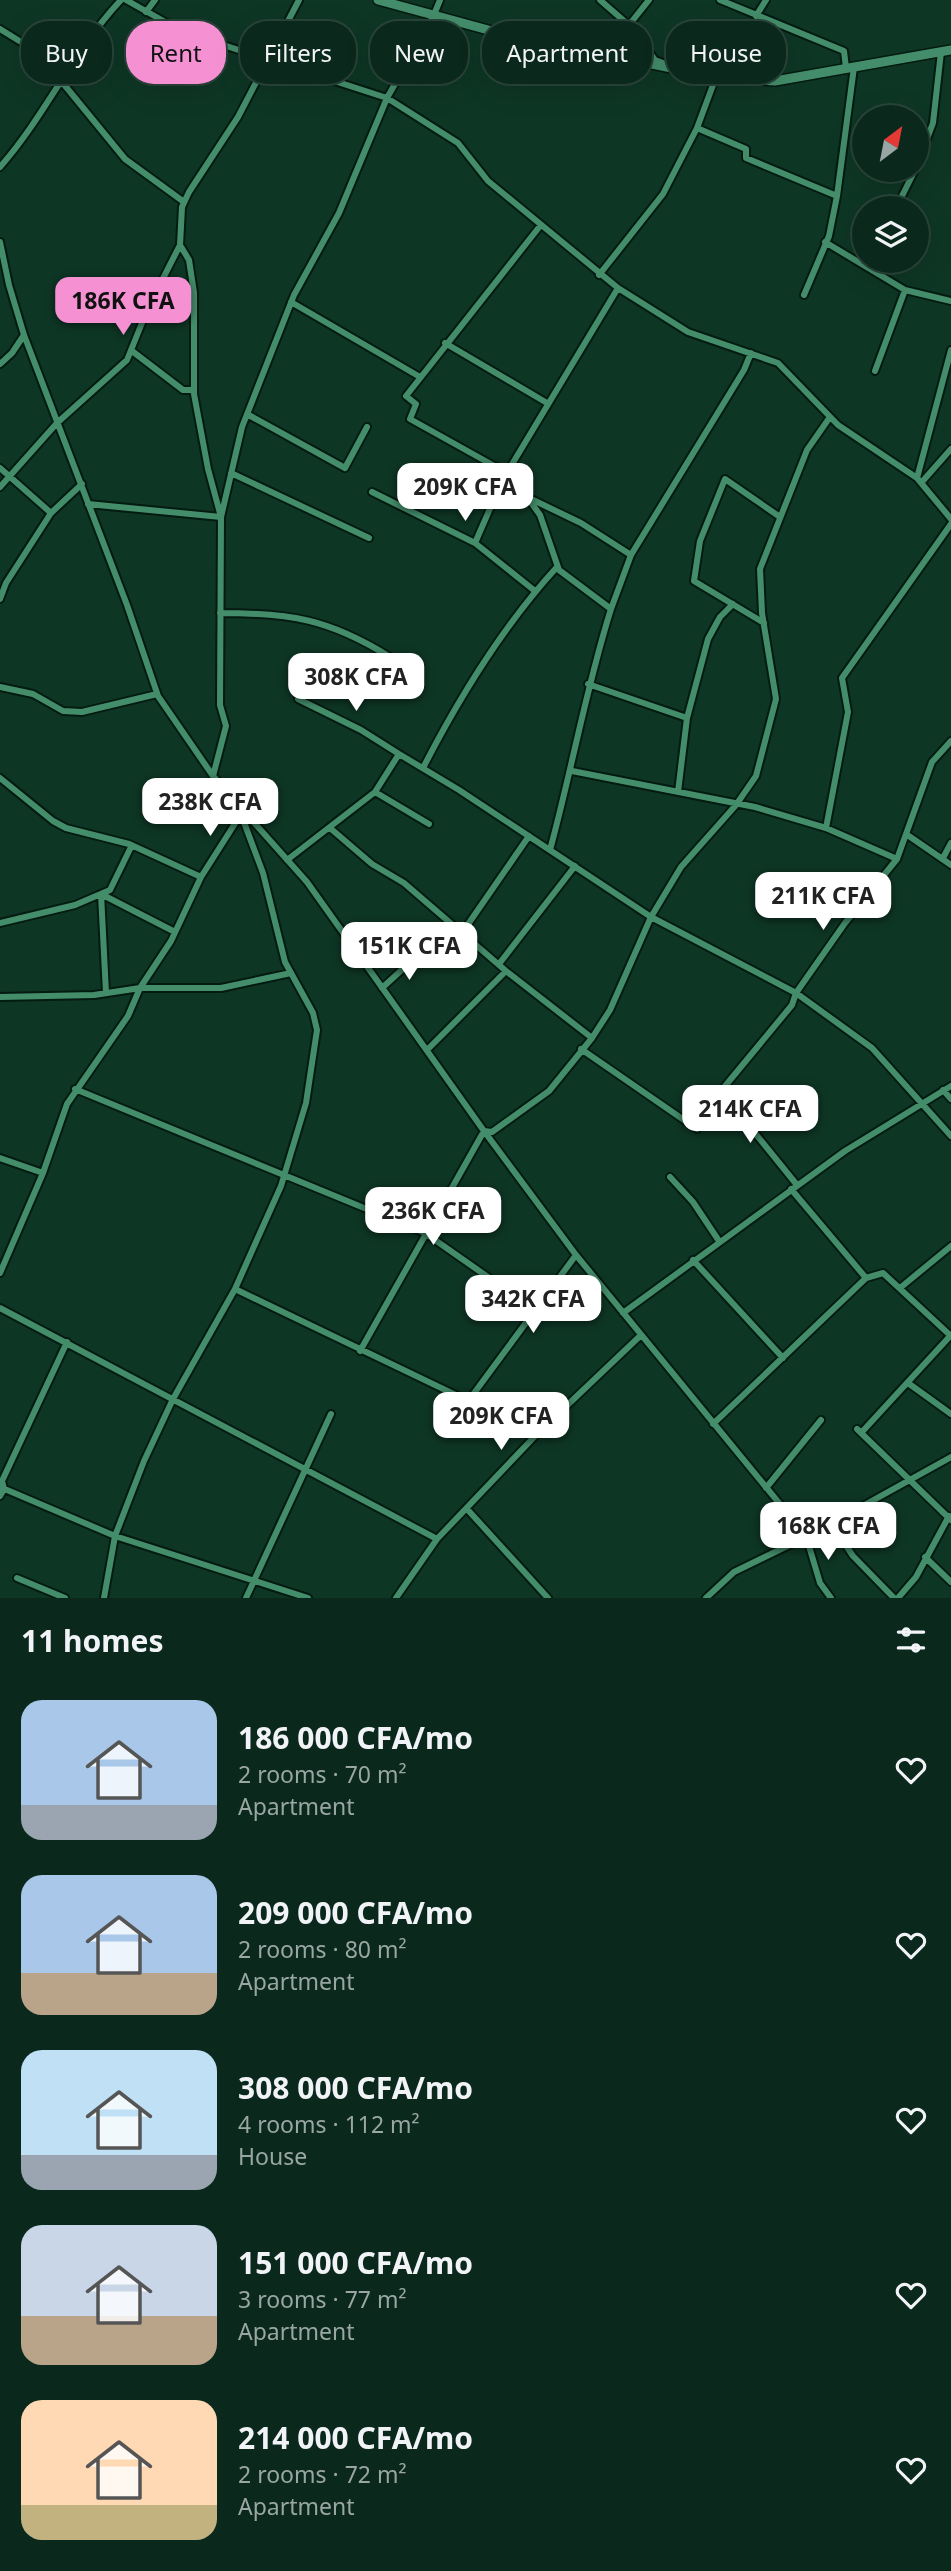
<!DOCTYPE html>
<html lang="en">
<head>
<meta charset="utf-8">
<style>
  body { margin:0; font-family:"Noto Sans",sans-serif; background:#133025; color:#f1f3f6; height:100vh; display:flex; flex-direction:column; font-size:26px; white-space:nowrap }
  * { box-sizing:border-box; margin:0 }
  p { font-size:23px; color:#99a6a3 }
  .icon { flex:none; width:38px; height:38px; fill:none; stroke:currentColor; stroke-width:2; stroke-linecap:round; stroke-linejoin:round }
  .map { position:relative; height:1598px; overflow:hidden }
  .side { display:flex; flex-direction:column; background:#0a281c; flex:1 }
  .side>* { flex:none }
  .hud { position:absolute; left:21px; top:21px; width:910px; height:63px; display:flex; gap:14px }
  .needle { width:46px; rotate:32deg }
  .controls { position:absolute; left:852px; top:105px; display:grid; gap:14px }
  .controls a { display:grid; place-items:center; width:77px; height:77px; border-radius:50%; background:#0a281c; box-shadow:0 7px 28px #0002,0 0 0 2px #2a443b; font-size:35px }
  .price { position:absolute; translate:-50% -60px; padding:0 16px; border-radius:14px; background:#fff; color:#222; font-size:23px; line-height:46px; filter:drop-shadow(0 2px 4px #0008) }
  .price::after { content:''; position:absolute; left:50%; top:42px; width:21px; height:16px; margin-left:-10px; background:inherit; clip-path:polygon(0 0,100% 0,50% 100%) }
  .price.active { background:#f591d2; color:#111 }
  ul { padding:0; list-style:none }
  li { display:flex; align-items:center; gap:21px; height:175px; padding:0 21px }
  li span { display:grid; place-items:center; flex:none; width:196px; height:140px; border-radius:21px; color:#555 }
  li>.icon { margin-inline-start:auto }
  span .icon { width:84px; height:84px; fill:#fffc; stroke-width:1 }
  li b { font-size:30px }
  h2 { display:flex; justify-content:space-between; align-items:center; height:84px; padding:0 21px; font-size:30px }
  .chip { padding:0 24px; border-radius:28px; background:#0a281c; box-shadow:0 7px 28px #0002,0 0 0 2px #2a443b; font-size:24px; line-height:63px }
  .chip.active { background:#f591d2; color:#111 }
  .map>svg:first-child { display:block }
</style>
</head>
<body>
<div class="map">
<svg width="951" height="1598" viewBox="0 0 951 1598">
  <rect width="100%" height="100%" fill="#0e3625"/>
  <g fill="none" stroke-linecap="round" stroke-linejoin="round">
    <defs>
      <path id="street" d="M 126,0 L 183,32 L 387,98 L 458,143 L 488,181 L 618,288 L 688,332 L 778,363 L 838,425 L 917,478 L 951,519
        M 600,0 L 631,27 L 655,60 L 663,63
        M 720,0 L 844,51 L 846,68
        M 146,12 L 155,0
        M 756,16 L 766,0
        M 629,25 L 649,0
        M 0,29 L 68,71
        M 62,82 L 125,159 L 184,202
        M 697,128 L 746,149 L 746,158 L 837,196
        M 917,165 L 933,123 L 941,52
        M 0,167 C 46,115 73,51 121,0
        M 896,208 L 915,170
        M 0,242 L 9,285 L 24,335 L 127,605 L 158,696 L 213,776 L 236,801 L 263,873 L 285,962 L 313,1013 L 317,1030 L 306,1103 L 281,1186 L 235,1289 L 173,1399 L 144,1461 L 115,1536 L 104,1598
        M 825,242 L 905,290 L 951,301
        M 599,275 L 663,194 L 697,128 L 716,77
        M 804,295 L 829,236 L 837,196 L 854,67
        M 291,302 L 420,377
        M 445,343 L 547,403
        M 132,351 L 183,390 L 194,390
        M 0,364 L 12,353 L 24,335
        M 875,371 L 905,290
        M 247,414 L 345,468 L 367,427
        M 0,468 L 51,513 L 6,583 L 0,599
        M 231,473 L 369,538
        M 507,473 L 410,419 L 416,404 L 406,396 L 540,226
        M 917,478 L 951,350
        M 921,483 L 951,449
        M 0,487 L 57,423 L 127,360 L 148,308 L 180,245
        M 372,492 L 475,543 L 535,591
        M 529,498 L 581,523 L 631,555
        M 88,504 L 221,517 L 208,469 L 194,394 L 194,293 L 189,260 L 180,245 L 182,207 L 189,192 L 238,117 L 299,0
        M 51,513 L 82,484
        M 475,543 L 502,481
        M 611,609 L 631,555 L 744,370 L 751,353
        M 220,613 C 291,613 329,619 390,657
        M 764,623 L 694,581 L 700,541 L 725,479 L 780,517
        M 588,684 L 687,718
        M 0,687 L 33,694 L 63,711 L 82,712 L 157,694
        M 298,699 L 361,730 L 399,754
        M 423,768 C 460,696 503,626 557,567
        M 572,771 L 755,807 L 826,828 L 897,859
        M 213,776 L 226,726 L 220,705 L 221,517 L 242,427 L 294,295 L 339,213 L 387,98 L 433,17 L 440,0
        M 0,778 L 53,821 L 66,828 L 129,844 L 201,877 L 171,941 L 140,988 L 128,1016 L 67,1104 L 43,1173 L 0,1273
        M 375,792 L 429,824
        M 678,792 L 687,718 L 708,639 L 720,617 L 733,604
        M 241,808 L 307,882 L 484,1131 L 576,1255 L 806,1536 L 820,1583 L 831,1598
        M 330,828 L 372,864 L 404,883 L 506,971 L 592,1038
        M 826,828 L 848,712 L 842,678 L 951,524
        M 906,834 L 951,865
        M 550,850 C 572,769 586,688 611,609 L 559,570 L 540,515 L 527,497 L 502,481 L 618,288
        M 943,858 L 951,843
        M 287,860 L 375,792 L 399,754 L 459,790 L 651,917 L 796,993 L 872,1048 L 951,1136
        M 201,877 L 241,814
        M 101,894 L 106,993
        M 101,894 L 175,932
        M 0,923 L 75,905 L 110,890 L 131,847
        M 462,933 L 529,836
        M 499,964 L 575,866
        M 382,988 L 418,955
        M 0,997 L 94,995 L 140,988 L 221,988 L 291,973
        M 581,1049 L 697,1129 L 721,1091 L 792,1005 L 796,993 L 845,923 L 897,859 L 932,762 L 951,741
        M 427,1050 L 506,971
        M 75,1089 L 425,1233 L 535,1310
        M 943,1090 L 951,1099
        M 721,1091 L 797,1185
        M 0,1158 L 43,1173
        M 670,1177 L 693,1202 L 719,1241
        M 791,1189 L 866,1278 L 883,1273 L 951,1336
        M 693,1260 L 783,1358
        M 900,1288 L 951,1246
        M 235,1289 L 537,1434
        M 0,1308 L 437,1539
        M 623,1313 L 845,1151 L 951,1086
        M 360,1351 L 484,1131 L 492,1132 L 549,1091 L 592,1038 L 610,1010 L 651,917 L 681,867 L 736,805 L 756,776 L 776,699 L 762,613 L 760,569 L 807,450 L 830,417
        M 908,1383 L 951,1414
        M 469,1400 L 576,1255
        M 713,1424 L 866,1278
        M 857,1429 L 951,1520
        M 861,1433 L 951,1335
        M 0,1487 L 115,1536 L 308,1598
        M 766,1488 L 821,1420
        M 0,1496 L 4,1489 L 2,1481 L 67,1342
        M 467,1509 L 548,1598
        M 831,1523 L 853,1556 L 894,1598
        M 925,1557 L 951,1582
        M 17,1578 L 65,1598
        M 246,1598 L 331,1414
        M 396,1598 L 437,1539 L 537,1434 L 640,1336
        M 706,1598 L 734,1572 L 816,1532 L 951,1457
        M 898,1598 L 916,1577 L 949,1516"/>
      <path id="secondary" d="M 378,0 L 503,34 L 716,77 L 775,81 L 951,50"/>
    </defs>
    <use href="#street" stroke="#041b11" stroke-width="10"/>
    <use href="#secondary" stroke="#041b11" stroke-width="12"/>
    <use href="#street" stroke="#448d6b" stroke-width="6"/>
    <use href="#secondary" stroke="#448d6b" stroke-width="9"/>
  </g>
</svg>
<div class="controls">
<a><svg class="needle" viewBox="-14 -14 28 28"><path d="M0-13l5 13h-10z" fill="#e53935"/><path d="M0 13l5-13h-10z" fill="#99a6a3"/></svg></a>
<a><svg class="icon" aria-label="layers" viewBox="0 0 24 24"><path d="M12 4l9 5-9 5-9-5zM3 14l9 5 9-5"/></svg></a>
</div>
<b class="price active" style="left:123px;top:337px">186K CFA</b>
<b class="price" style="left:465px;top:523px">209K CFA</b>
<b class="price" style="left:356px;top:713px">308K CFA</b>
<b class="price" style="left:210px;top:838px">238K CFA</b>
<b class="price" style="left:823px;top:932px">211K CFA</b>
<b class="price" style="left:409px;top:982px">151K CFA</b>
<b class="price" style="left:750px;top:1145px">214K CFA</b>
<b class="price" style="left:433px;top:1247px">236K CFA</b>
<b class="price" style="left:533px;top:1335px">342K CFA</b>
<b class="price" style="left:501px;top:1452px">209K CFA</b>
<b class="price" style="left:828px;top:1562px">168K CFA</b>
<div class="hud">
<a class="chip">Buy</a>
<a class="chip active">Rent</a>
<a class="chip">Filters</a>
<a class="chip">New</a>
<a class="chip">Apartment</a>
<a class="chip">House</a>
</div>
</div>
<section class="side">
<h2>11 homes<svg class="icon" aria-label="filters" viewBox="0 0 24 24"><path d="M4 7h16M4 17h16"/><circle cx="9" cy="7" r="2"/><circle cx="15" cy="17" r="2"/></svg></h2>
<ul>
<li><span style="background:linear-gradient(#a9c7e8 75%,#9aa5b1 0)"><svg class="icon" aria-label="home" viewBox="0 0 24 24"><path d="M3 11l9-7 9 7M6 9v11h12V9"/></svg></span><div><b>186 000 CFA/mo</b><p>2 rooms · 70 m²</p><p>Apartment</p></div><svg class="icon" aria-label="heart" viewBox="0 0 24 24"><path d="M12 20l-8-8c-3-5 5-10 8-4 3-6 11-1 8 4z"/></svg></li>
<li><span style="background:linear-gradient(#a9c7e8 70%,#b9a48a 0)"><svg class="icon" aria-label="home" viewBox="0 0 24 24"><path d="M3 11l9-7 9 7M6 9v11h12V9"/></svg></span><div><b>209 000 CFA/mo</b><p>2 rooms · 80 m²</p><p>Apartment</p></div><svg class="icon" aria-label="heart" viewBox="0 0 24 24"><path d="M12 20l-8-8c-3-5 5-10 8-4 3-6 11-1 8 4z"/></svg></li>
<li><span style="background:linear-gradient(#bfe0f5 75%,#9aa5b1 0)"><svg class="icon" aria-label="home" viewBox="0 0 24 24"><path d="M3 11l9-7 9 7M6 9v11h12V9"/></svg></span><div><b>308 000 CFA/mo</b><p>4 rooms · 112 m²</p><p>House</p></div><svg class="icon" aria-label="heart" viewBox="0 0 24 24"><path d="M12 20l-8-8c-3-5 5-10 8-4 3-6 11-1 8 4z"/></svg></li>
<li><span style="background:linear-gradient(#c9d6e8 65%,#b9a48a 0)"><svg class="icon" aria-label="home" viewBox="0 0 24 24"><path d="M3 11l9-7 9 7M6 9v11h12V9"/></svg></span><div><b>151 000 CFA/mo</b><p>3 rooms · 77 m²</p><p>Apartment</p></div><svg class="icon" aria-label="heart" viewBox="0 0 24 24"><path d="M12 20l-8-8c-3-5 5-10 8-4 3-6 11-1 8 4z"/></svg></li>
<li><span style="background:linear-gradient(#ffd9b3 75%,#c2b280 0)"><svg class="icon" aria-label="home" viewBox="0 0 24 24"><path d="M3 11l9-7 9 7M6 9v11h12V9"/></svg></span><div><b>214 000 CFA/mo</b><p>2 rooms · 72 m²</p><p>Apartment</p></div><svg class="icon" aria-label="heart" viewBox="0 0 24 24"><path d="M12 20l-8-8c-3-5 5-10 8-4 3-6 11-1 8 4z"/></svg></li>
</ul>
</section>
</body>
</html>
